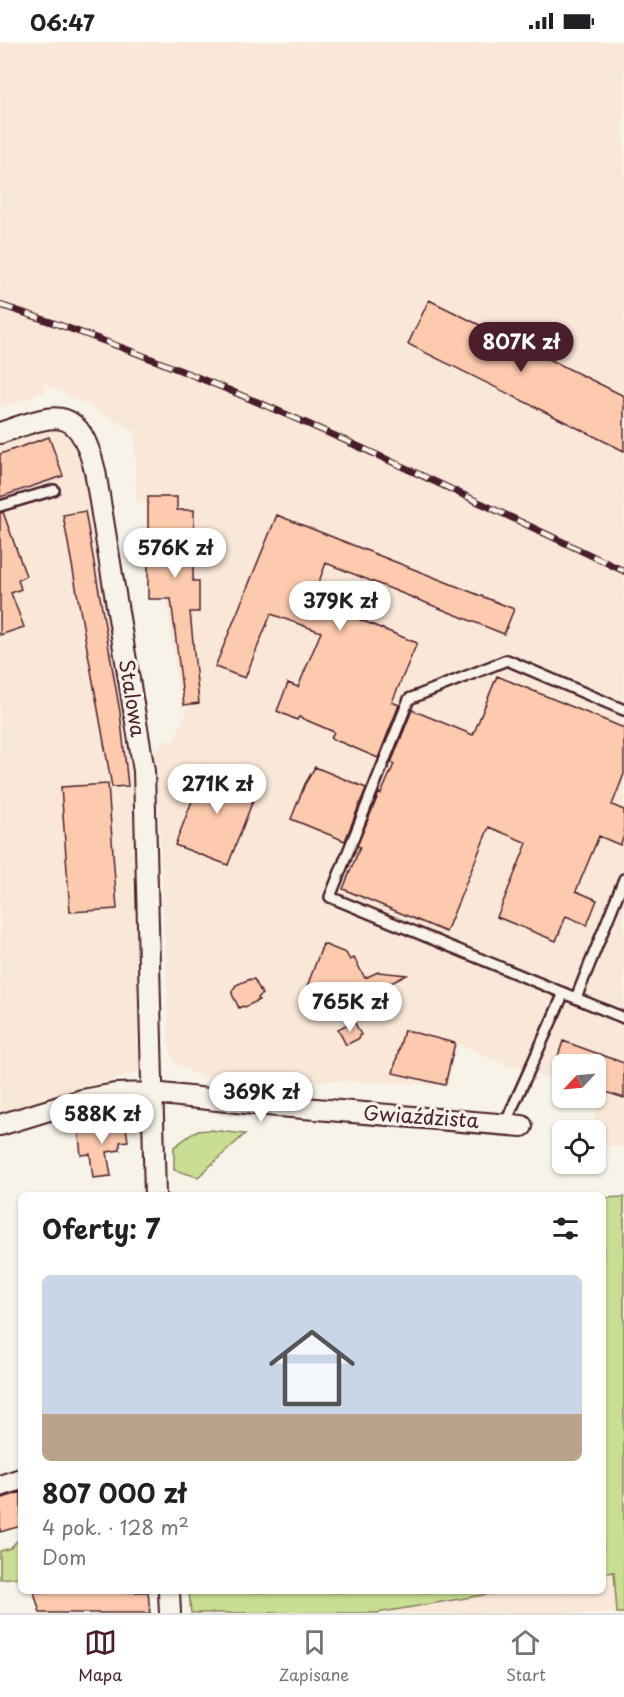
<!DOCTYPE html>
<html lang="pl">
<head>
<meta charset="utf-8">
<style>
  body { margin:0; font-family:"Playpen Sans",sans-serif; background:#f6f6f6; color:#202124; height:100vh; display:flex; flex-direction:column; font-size:22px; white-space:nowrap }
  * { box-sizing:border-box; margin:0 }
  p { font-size:20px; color:#757577 }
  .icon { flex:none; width:33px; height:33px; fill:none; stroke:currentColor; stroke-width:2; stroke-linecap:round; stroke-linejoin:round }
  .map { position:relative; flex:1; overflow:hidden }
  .sheet { position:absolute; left:18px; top:1150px; width:588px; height:402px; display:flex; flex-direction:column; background:#fff; border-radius:9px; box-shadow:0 2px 4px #0004 }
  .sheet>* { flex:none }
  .needle { width:39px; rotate:244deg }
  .fabs { position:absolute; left:552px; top:1012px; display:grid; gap:12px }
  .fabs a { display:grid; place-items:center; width:54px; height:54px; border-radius:9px; background:#fff; box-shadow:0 2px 4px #0004; font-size:30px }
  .price { position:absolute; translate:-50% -51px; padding:0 14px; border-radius:21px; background:#fff; color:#222; font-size:20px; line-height:39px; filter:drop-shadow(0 2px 3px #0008) }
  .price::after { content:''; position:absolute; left:50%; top:36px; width:18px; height:14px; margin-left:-9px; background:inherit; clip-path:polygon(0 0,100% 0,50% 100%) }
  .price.active { background:#4a1f2b; color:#fff }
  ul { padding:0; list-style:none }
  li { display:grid; align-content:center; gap:12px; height:318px; padding:0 24px }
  li span { display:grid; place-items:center; height:186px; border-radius:9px; color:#555 }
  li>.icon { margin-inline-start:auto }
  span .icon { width:108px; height:108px; fill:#fffc; stroke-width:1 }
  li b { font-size:26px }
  h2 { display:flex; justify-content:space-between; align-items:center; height:72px; padding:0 24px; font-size:26px }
  .status { display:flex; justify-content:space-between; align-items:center; height:42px; padding:0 30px; background:#fff; direction:ltr }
  .status svg { height:16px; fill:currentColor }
  .tab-bar { display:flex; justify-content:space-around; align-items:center; height:84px; border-top:2px solid #e0e0e0; background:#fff; font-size:16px; color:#757577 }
  .tab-bar a { display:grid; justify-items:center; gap:3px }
  .tab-bar .active { color:#4a1f2b }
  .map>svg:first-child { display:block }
</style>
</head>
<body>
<div class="status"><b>06:47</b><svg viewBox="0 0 49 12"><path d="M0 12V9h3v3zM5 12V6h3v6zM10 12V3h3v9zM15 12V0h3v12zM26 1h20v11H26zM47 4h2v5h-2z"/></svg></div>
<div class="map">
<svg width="624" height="1571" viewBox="0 0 624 1571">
  <rect width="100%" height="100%" fill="#f7f3e8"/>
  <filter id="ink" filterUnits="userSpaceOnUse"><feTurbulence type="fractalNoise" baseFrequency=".0167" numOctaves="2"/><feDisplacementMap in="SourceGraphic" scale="12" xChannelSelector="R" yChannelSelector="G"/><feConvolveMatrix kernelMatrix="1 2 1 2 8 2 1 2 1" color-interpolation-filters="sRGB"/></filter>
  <g filter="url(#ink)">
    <path fill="#f9e7d7" d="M 0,0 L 624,0 L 624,1105 L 596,1103 L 596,1089 L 594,1089 L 597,1051 L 596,1050 L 596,1023 L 562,1023 L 562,1040 L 504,1022 L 457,1001 L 448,1043 L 203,1034 L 189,1029 L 176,1021 L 169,1006 L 160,789 L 155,709 L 165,699 L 174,698 L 189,665 L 177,645 L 167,557 L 147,556 L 147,461 L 136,461 L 135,389 L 43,340 L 47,349 L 0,366 Z
      M 39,380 L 67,386 L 85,428 L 127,679 L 134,784 L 139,1030 L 0,1073 L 0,394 Z
      M 614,1530 L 617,1571 L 364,1571 L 495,1550 L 603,1550 L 603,1532 Z"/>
    <path fill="#c7de93" stroke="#887e5f" stroke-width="1.5" d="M 210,1088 L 245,1092 L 198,1135 L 174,1128 L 174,1105 L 196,1089 Z
      M 624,1155 L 624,1571 L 617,1571 L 614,1530 L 603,1532 L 603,1156 Z
      M 21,1495 L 21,1535 L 0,1537 L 0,1509 L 10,1506 Z
      M 189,1550 L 501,1550 L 377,1571 L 191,1571 Z"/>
    <path fill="#fdcaae" stroke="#4a1f2b" stroke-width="1.5" d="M 429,258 L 624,354 L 624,409 L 408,302 Z
      M 49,395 L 63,434 L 0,455 L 0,412 Z
      M 148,455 L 177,455 L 177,468 L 194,468 L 193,539 L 199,539 L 199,570 L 190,570 L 199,661 L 184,663 L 171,557 L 148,557 Z
      M 85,469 L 120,670 L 128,744 L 112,745 L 63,473 Z
      M 3,470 L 26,534 L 18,538 L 21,547 L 11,551 L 24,585 L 0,593 L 0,471 Z
      M 277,473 L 514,567 L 504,592 L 326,521 L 312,558 L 417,601 L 392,660 L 399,663 L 378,716 L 331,696 L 334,690 L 299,675 L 297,678 L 277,669 L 288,641 L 298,645 L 321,590 L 271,572 L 245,636 L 215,625 Z
      M 497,634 L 624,686 L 624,732 L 612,763 L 624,768 L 624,794 L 620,803 L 599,794 L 576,849 L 597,858 L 587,883 L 566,874 L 556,899 L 497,875 L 527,801 L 489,785 L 446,890 L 343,847 L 360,805 L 357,804 L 379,751 L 381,752 L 394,722 L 391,721 L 412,668 L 473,693 Z
      M 206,723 L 259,743 L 228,823 L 175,803 Z
      M 315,725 L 366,746 L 345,799 L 291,777 L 305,742 Z
      M 108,742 L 117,867 L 70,870 L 61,745 Z
      M 323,902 L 346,911 L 350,918 L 354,916 L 365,936 L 378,930 L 407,933 L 369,952 L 376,968 L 372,974 L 362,979 L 303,955 Z
      M 250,937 L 251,938 L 254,937 L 262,952 L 258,956 L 259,958 L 245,965 L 243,964 L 239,966 L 232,952 L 232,949 L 236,943 Z
      M 354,979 L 361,993 L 359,994 L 360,996 L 346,1003 L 338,987 Z
      M 404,988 L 455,1001 L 445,1043 L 393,1031 Z
      M 563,999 L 624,1021 L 624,1056 L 596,1047 L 596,1023 L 555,1023 Z
      M 125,1079 L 128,1099 L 120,1100 L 120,1108 L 107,1110 L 111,1134 L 93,1136 L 90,1112 L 81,1113 L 78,1085 Z
      M 21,1450 L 21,1484 L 0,1490 L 0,1457 Z
      M 34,1550 L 148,1550 L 150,1571 L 40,1571 Z"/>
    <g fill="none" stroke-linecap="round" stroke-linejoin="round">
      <defs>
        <path id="lane" d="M 0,464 L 54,448
          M 624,668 L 507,618 L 409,657 L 330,855 L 624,976
          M 576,956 L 624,837
          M 505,1082 L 564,951"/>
        <path id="street" d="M 0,391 C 56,372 78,360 95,429 L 144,729 L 155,1154
          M 0,1083 L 82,1058 L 115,1052 L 152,1051 L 255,1062 L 522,1084
          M 0,1444 L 21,1437
          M 169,1550 L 170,1571"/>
      </defs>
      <use href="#lane" stroke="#4a1f2b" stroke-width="14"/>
      <use href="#street" stroke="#4a1f2b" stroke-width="24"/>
      <use href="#lane" stroke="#f7f3e8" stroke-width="9"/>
      <use href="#street" stroke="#f7f3e8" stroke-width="20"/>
      <defs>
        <path id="rail" d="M 0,263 C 215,332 420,432 624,529"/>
      </defs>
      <use href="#rail" stroke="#4a1f2b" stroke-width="7"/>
      <use href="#rail" stroke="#f7f3e8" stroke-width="4.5" stroke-dasharray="14" stroke-linecap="butt"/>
    </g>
  </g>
  <g text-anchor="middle" stroke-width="6" stroke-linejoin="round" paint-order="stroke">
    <g font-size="20" fill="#4a1f2b" stroke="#f7f3e8">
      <text transform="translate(132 656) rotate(81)" y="7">Stalowa</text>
      <text transform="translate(421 1075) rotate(4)" y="7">Gwiaździsta</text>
    </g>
  </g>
</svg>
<div class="fabs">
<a><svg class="needle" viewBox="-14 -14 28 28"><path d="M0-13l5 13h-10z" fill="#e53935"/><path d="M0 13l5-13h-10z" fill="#757577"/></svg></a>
<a><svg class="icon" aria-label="locate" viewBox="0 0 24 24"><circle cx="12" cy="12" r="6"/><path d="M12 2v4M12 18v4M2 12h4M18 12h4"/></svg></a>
</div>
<b class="price active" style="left:521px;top:331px">807K zł</b>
<b class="price" style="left:175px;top:537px">576K zł</b>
<b class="price" style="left:340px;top:590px">379K zł</b>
<b class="price" style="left:217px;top:773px">271K zł</b>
<b class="price" style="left:350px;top:991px">765K zł</b>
<b class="price" style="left:261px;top:1081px">369K zł</b>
<b class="price" style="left:102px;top:1103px">588K zł</b>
<section class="sheet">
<h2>Oferty: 7<svg class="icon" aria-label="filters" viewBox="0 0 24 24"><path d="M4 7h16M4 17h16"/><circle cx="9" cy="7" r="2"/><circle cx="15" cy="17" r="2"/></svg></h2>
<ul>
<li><span style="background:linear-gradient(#c9d6e8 75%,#b9a48a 0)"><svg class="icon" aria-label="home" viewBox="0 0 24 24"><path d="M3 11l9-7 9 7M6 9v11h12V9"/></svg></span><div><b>807 000 zł</b><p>4 pok. · 128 m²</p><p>Dom</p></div></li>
</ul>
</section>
</div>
<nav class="tab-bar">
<a class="active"><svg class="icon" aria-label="map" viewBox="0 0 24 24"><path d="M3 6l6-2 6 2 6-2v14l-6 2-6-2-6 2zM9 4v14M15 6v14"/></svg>Mapa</a>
<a><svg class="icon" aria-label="saved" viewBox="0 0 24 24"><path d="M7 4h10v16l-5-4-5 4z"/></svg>Zapisane</a>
<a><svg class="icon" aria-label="home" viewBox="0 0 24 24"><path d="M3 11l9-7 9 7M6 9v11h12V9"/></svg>Start</a>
</nav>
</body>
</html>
